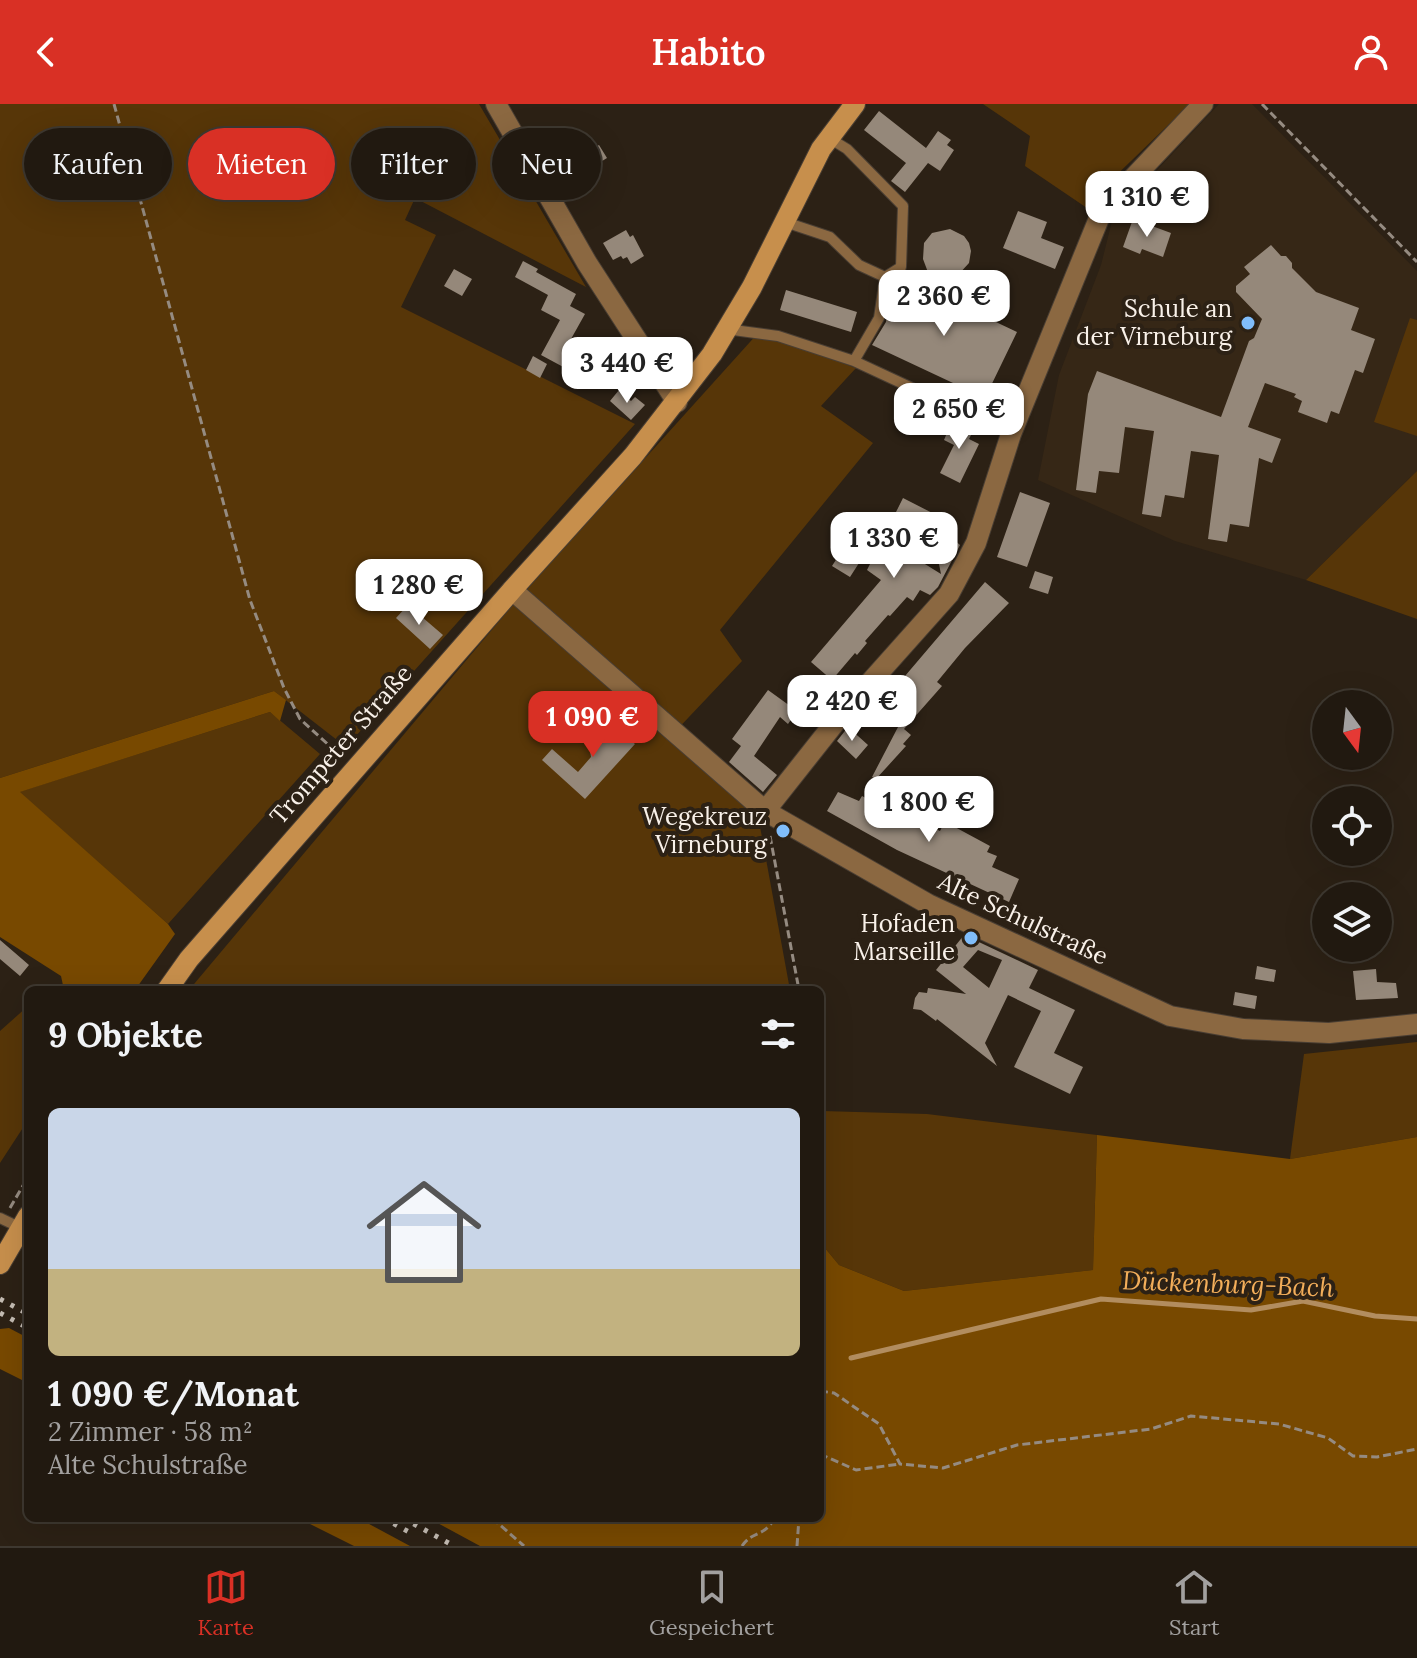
<!DOCTYPE html>
<html lang="de">
<head>
<meta charset="utf-8">
<style>
  body { margin:0; font-family:Lora,serif; background:#2d261e; color:#f1f3f6; height:100vh; display:flex; flex-direction:column; font-size:30px; white-space:nowrap }
  * { box-sizing:border-box; margin:0 }
  p { font-size:26px; color:#a2a09f }
  .icon { flex:none; width:44px; height:44px; fill:none; stroke:currentColor; stroke-width:2; stroke-linecap:round; stroke-linejoin:round }
  .map { position:relative; flex:1; overflow:hidden }
  .panel { position:absolute; left:24px; top:882px; width:800px; height:536px; display:flex; flex-direction:column; background:#211910; border-radius:12px; box-shadow:0 8px 32px #0002,0 0 0 2px #3e3830 }
  .panel>* { flex:none }
  .guide { position:absolute; left:24px; top:24px; width:800px; height:72px; display:flex; gap:16px }
  .needle { width:52px; rotate:165deg }
  .fabs { position:absolute; left:1312px; top:586px; display:grid; gap:16px }
  .fabs a { display:grid; place-items:center; width:80px; height:80px; border-radius:50%; background:#211910; box-shadow:0 8px 32px #0002,0 0 0 2px #3e3830; font-size:40px }
  .price { position:absolute; translate:-50% -68px; padding:0 18px; border-radius:16px; background:#fff; color:#222; font-size:26px; line-height:52px; filter:drop-shadow(0 2px 4px #0008) }
  .price::after { content:''; position:absolute; left:50%; top:48px; width:24px; height:18px; margin-left:-12px; background:inherit; clip-path:polygon(0 0,100% 0,50% 100%) }
  .price.selected { background:#d93025; color:#fff }
  ul { padding:0; list-style:none }
  li { display:grid; align-content:center; gap:16px; height:424px; padding:0 24px }
  li+li { border-top:2px solid #3e3830 }
  li span { display:grid; place-items:center; height:248px; border-radius:12px; color:#555 }
  li>.icon { margin-inline-start:auto }
  span .icon { width:144px; height:144px; fill:#fffc; stroke-width:1 }
  li b { font-size:34px }
  h2 { display:flex; justify-content:space-between; align-items:center; height:96px; padding:0 24px; font-size:34px }
  .chip { padding:0 28px; border-radius:36px; background:#211910; box-shadow:0 8px 32px #0002,0 0 0 2px #3e3830; font-size:28px; line-height:72px }
  .chip.selected { background:#d93025; color:#fff }
  header { display:flex; justify-content:space-between; align-items:center; height:104px; padding:0 24px; background:#d93025; color:#fff; font-size:36px; font-weight:600 }
  .tab-bar { display:flex; justify-content:space-around; align-items:center; height:112px; border-top:2px solid #3e3830; background:#211910; font-size:22px; color:#a2a09f }
  .tab-bar a { display:grid; justify-items:center; gap:4px }
  .tab-bar .selected { color:#d93025 }
  .map>svg:first-child { display:block }
</style>
</head>
<body>
<header><svg class="icon" aria-label="back" viewBox="0 0 24 24"><path d="M15 5l-7 7 7 7"/></svg>Habito<svg class="icon" aria-label="person" viewBox="0 0 24 24"><circle cx="12" cy="8" r="4"/><path d="M4 21q1-7 8-7t8 7"/></svg></header>
<div class="map">
<svg width="1417" height="1442" viewBox="0 0 1417 1442">
  <rect width="100%" height="100%" fill="#2c2115"/>
  <path fill="#362716" d="M 1219,0 L 1252,0 L 1417,167 L 1417,367 L 1306,476 L 1175,437 L 1038,376 L 1059,271 L 1101,161 L 1113,113 Z"/>
  <path fill="#573608" d="M 0,0 L 479,0 L 586,183 L 415,94 L 405,116 L 436,131 L 401,203 L 635,320 L 346,643 L 274,587 L 0,674 Z
    M 983,0 L 1190,0 L 1101,86 L 1087,104 L 1025,62 L 1030,32 Z
    M 1410,214 L 1417,216 L 1417,332 L 1374,318 Z
    M 759,228 L 856,264 L 821,302 L 873,339 L 720,526 L 742,557 L 671,632 L 759,717 L 790,886 L 189,886 L 511,503 Z
    M 1417,367 L 1417,515 L 1306,476 Z
    M 270,608 L 320,650 L 168,820 L 19,688 Z
    M 28,902 L 28,1016 L 0,1059 L 0,927 Z
    M 1417,938 L 1417,1033 L 1290,1055 L 1304,950 Z
    M 822,1007 L 927,1010 L 1097,1031 L 1093,1166 L 904,1187 L 839,1161 L 820,1138 Z"/>
  <path fill="#784900" d="M 274,587 L 286,596 L 280,617 L 270,608 L 20,688 L 168,820 L 175,830 L 135,886 L 64,886 L 61,872 L 0,833 L 0,674 Z
    M 1097,1031 L 1290,1055 L 1417,1033 L 1417,1442 L 480,1442 L 432,1416 L 433,1414 L 820,1414 L 820,1138 L 839,1161 L 904,1187 L 1093,1166 Z
    M 9,1224 L 28,1234 L 28,1279 L 0,1265 L 0,1225 Z
    M 298,1414 L 358,1414 L 410,1442 L 354,1442 Z"/>
  <g fill="none" stroke-linecap="round" stroke-linejoin="round">
    <path stroke="#b28d5f" stroke-width="5" d="M 851,1254 L 1101,1195 L 1251,1206 L 1303,1197 L 1375,1212 L 1417,1215"/>
  </g>
  <path fill="#95887a" fill-rule="evenodd" d="M 879,7 L 926,44 L 938,27 L 951,36 L 947,41 L 954,46 L 940,67 L 928,59 L 905,88 L 891,77 L 906,59 L 864,26 Z
    M 568,24 L 584,50 L 562,63 L 546,38 Z
    M 599,41 L 607,54 L 594,62 L 586,49 Z
    M 1018,107 L 1047,118 L 1041,134 L 1064,143 L 1055,165 L 1003,144 Z
    M 1133,115 L 1171,129 L 1163,153 L 1142,145 L 1140,150 L 1123,143 Z
    M 950,125 L 964,132 L 969,139 L 971,147 L 969,159 L 958,171 L 932,179 L 923,155 L 924,139 L 932,129 Z
    M 626,126 L 630,133 L 633,131 L 644,152 L 631,160 L 627,153 L 623,155 L 621,152 L 613,156 L 603,139 Z
    M 1271,141 L 1281,152 L 1286,152 L 1292,159 L 1292,164 L 1316,188 L 1359,204 L 1351,226 L 1375,235 L 1363,269 L 1355,266 L 1339,310 L 1331,307 L 1327,319 L 1298,308 L 1302,297 L 1294,293 L 1296,290 L 1265,279 L 1248,323 L 1281,335 L 1272,359 L 1259,354 L 1249,423 L 1230,420 L 1227,438 L 1208,435 L 1219,351 L 1191,347 L 1184,394 L 1165,391 L 1161,413 L 1142,410 L 1154,327 L 1125,323 L 1119,369 L 1099,367 L 1096,389 L 1076,386 L 1088,290 L 1097,267 L 1221,313 L 1249,237 L 1254,234 L 1262,215 L 1236,188 L 1236,182 L 1250,170 L 1244,163 Z
    M 523,157 L 538,165 L 536,168 L 576,190 L 570,202 L 585,210 L 571,235 L 594,247 L 580,272 L 541,251 L 560,216 L 541,206 L 548,191 L 515,173 Z
    M 454,165 L 472,175 L 462,192 L 444,182 Z
    M 903,174 L 1017,228 L 985,294 L 872,241 L 886,218 L 888,204 Z
    M 786,186 L 857,208 L 851,228 L 780,206 Z
    M 605,237 L 622,247 L 610,270 L 589,257 L 598,240 L 601,242 Z
    M 533,252 L 547,260 L 540,274 L 526,266 Z
    M 619,286 L 631,297 L 635,293 L 645,301 L 631,316 L 610,297 Z
    M 953,315 L 974,325 L 969,335 L 979,340 L 960,379 L 940,369 L 954,341 L 944,336 Z
    M 1020,388 L 1050,399 L 1027,463 L 997,453 Z
    M 903,394 L 948,417 L 943,426 L 960,441 L 938,483 L 930,491 L 920,486 L 913,497 L 907,493 L 890,512 L 888,511 L 865,537 L 867,539 L 857,551 L 855,549 L 832,576 L 811,558 L 881,476 L 867,466 ZM 916,423 L 933,431 L 941,470 L 904,447 Z
    M 841,448 L 859,459 L 850,473 L 832,462 Z
    M 1035,467 L 1053,473 L 1048,490 L 1029,484 Z
    M 985,478 L 1009,499 L 965,544 L 937,578 L 942,582 L 904,625 L 911,631 L 903,640 L 906,642 L 876,675 L 872,673 L 910,600 L 907,598 L 902,604 L 888,592 Z
    M 408,501 L 443,531 L 430,545 L 396,514 Z
    M 768,586 L 797,607 L 788,620 L 780,613 L 754,652 L 777,671 L 763,688 L 729,658 L 741,642 L 732,635 Z
    M 605,615 L 635,640 L 585,695 L 542,656 L 552,645 L 578,668 L 591,653 L 588,635 Z
    M 848,623 L 868,641 L 856,655 L 837,637 Z
    M 838,688 L 859,697 L 862,692 L 928,726 L 929,722 L 940,727 L 944,719 L 953,722 L 990,742 L 987,748 L 997,752 L 992,763 L 1019,775 L 1009,798 L 897,746 L 827,707 Z
    M 964,831 L 1038,866 L 1029,884 L 1075,906 L 1054,949 L 1083,963 L 1070,990 L 1014,963 L 1041,907 L 1008,891 L 985,939 L 997,962 L 937,915 L 936,917 L 921,906 L 913,905 L 915,894 L 919,888 L 927,889 L 928,884 L 966,890 L 936,866 ZM 978,846 L 1002,856 L 989,884 L 963,863 Z
    M 0,836 L 29,861 L 20,872 L 0,855 Z
    M 1257,862 L 1276,866 L 1274,878 L 1255,875 Z
    M 1376,865 L 1377,878 L 1396,879 L 1398,894 L 1356,896 L 1353,867 Z
    M 1235,888 L 1257,892 L 1255,905 L 1233,901 Z"/>
  <g fill="none" stroke-linecap="round" stroke-linejoin="round">
    <defs>
      <path id="service" d="M 785,118 L 830,133 L 859,161 L 885,173 L 901,163 L 903,102 L 847,45 L 829,34
        M 726,225 L 778,232 L 854,257 L 1011,330
        M 854,257 L 879,214 L 885,173
        M 0,1114 L 21,1124"/>
      <path id="minor" d="M 496,0 L 587,159 L 677,298
        M 512,486 L 765,707 L 928,800 L 1170,912 L 1243,925 L 1329,929 L 1417,920
        M 765,707 L 841,611 L 949,490 L 976,439 L 1011,330 L 1102,107 L 1203,0"/>
      <path id="secondary" d="M 167,886 L 189,855 L 512,486 L 633,352 L 712,250 L 752,183 L 821,45 L 855,0
        M 0,1160 L 28,1112"/>
    </defs>
    <use href="#service" stroke="#493e33" stroke-width="12"/>
    <use href="#minor" stroke="#493e33" stroke-width="22"/>
    <use href="#secondary" stroke="#493e33" stroke-width="22"/>
    <path stroke="#958b81" stroke-width="3" stroke-dasharray="8 4" stroke-linecap="butt" d="M 114,0 L 250,496 L 284,584 L 300,615 L 343,654
      M 1262,0 L 1417,158
      M 770,732 L 799,886
      M 820,1055 L 820,1081
      M 10,1104 L 28,1073
      M 820,1287 L 834,1289 L 879,1320 L 900,1360 L 943,1364 L 1017,1341 L 1151,1325 L 1191,1312 L 1279,1320 L 1328,1334 L 1353,1352 L 1377,1353 L 1417,1345
      M 820,1350 L 856,1366 L 900,1360
      M 492,1414 L 524,1442
      M 742,1442 C 753,1426 763,1434 775,1414
      M 797,1442 L 799,1414"/>
    <use href="#service" stroke="#8b6841" stroke-width="10"/>
    <use href="#minor" stroke="#8b6841" stroke-width="20"/>
    <use href="#secondary" stroke="#c78f4c" stroke-width="20"/>
    <path stroke="#c4bcb3" stroke-width="5" stroke-dasharray="4 8" stroke-linecap="butt" d="M 0,1195 L 28,1210
      M 0,1209 L 28,1224
      M 383,1414 L 411,1429
      M 403,1414 L 454,1442"/>
  </g>
  <g fill="#80bdfa" stroke="#2c2115" stroke-width="3">
    <circle cx="1248" cy="219" r="8"/>
    <circle cx="783" cy="727" r="8"/>
    <circle cx="971" cy="834" r="8"/>
  </g>
  <g text-anchor="middle" stroke-width="8" stroke-linejoin="round" paint-order="stroke">
    <g font-size="24" fill="#f9f1e9" stroke="#2c2115" text-anchor="end">
      <text x="1232" y="213">Schule an<tspan x="1232" dy="28">der Virneburg</tspan></text>
      <text x="767" y="721">Wegekreuz<tspan x="767" dy="28">Virneburg</tspan></text>
      <text x="955" y="828">Hofaden<tspan x="955" dy="28">Marseille</tspan></text>
    </g>
    <g font-size="24" fill="#f9f1e9" stroke="#2c2115">
      <text transform="translate(341 641) rotate(-49)" y="8">Trompeter Straße</text>
      <text transform="translate(1023 815) rotate(25)" y="8">Alte Schulstraße</text>
    </g>
    <g font-size="26" font-style="italic" fill="#f3ae5a" stroke="#2c2115">
      <text transform="translate(1228 1180) rotate(2)" y="9">Dückenburg-Bach</text>
    </g>
  </g>
</svg>
<div class="fabs">
<a><svg class="needle" viewBox="-14 -14 28 28"><path d="M0-13l5 13h-10z" fill="#e53935"/><path d="M0 13l5-13h-10z" fill="#a2a09f"/></svg></a>
<a><svg class="icon" aria-label="locate" viewBox="0 0 24 24"><circle cx="12" cy="12" r="6"/><path d="M12 2v4M12 18v4M2 12h4M18 12h4"/></svg></a>
<a><svg class="icon" aria-label="layers" viewBox="0 0 24 24"><path d="M12 4l9 5-9 5-9-5zM3 14l9 5 9-5"/></svg></a>
</div>
<b class="price" style="left:1147px;top:135px">1 310 €</b>
<b class="price" style="left:944px;top:234px">2 360 €</b>
<b class="price" style="left:627px;top:301px">3 440 €</b>
<b class="price" style="left:959px;top:347px">2 650 €</b>
<b class="price" style="left:894px;top:476px">1 330 €</b>
<b class="price" style="left:419px;top:523px">1 280 €</b>
<b class="price" style="left:852px;top:639px">2 420 €</b>
<b class="price selected" style="left:593px;top:655px">1 090 €</b>
<b class="price" style="left:929px;top:740px">1 800 €</b>
<div class="guide">
<a class="chip">Kaufen</a>
<a class="chip selected">Mieten</a>
<a class="chip">Filter</a>
<a class="chip">Neu</a>
</div>
<section class="panel">
<h2>9 Objekte<svg class="icon" aria-label="filters" viewBox="0 0 24 24"><path d="M4 7h16M4 17h16"/><circle cx="9" cy="7" r="2"/><circle cx="15" cy="17" r="2"/></svg></h2>
<ul>
<li><span style="background:linear-gradient(#c9d6e8 65%,#c2b280 0)"><svg class="icon" aria-label="home" viewBox="0 0 24 24"><path d="M3 11l9-7 9 7M6 9v11h12V9"/></svg></span><div><b>1 090 €/Monat</b><p>2 Zimmer · 58 m²</p><p>Alte Schulstraße</p></div></li>
</ul>
</section>
</div>
<nav class="tab-bar">
<a class="selected"><svg class="icon" aria-label="map" viewBox="0 0 24 24"><path d="M3 6l6-2 6 2 6-2v14l-6 2-6-2-6 2zM9 4v14M15 6v14"/></svg>Karte</a>
<a><svg class="icon" aria-label="saved" viewBox="0 0 24 24"><path d="M7 4h10v16l-5-4-5 4z"/></svg>Gespeichert</a>
<a><svg class="icon" aria-label="home" viewBox="0 0 24 24"><path d="M3 11l9-7 9 7M6 9v11h12V9"/></svg>Start</a>
</nav>
</body>
</html>
